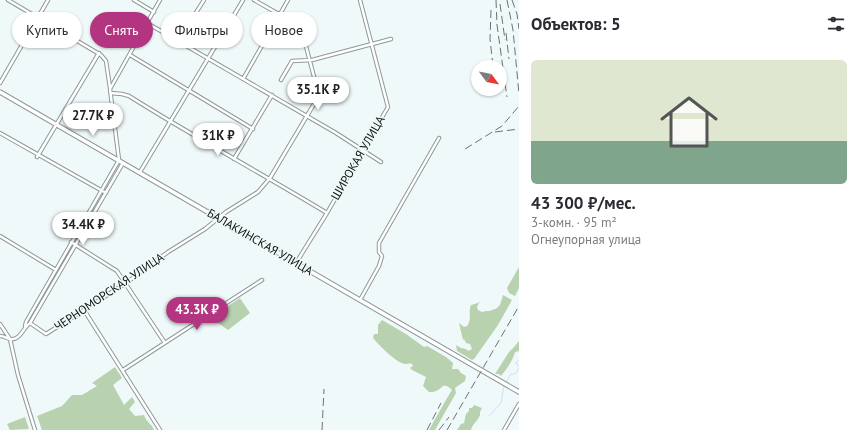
<!DOCTYPE html>
<html lang="ru">
<head>
<meta charset="utf-8">
<style>
  body { margin:0; font-family:"PT Sans",sans-serif; background:#f2f2f3; color:#2b2b33; height:100vh; display:flex; flex-direction:column; font-size:15px; white-space:nowrap }
  * { box-sizing:border-box; margin:0 }
  p { font-size:13px; color:#7c7c81 }
  .icon { flex:none; width:22px; height:22px; fill:none; stroke:currentColor; stroke-width:2; stroke-linecap:round; stroke-linejoin:round }
  .map { position:relative; flex:1; overflow:hidden }
  .side { display:flex; flex-direction:column; background:#fff; width:340px }
  .side>* { flex:none }
  .hud { position:absolute; left:12px; top:12px; width:380px; height:36px; display:flex; gap:8px }
  .needle { width:26px; rotate:122deg }
  .fabs { position:absolute; left:471px; top:60px; display:grid; gap:8px }
  .fabs a { display:grid; place-items:center; width:36px; height:36px; border-radius:50%; background:#fff; box-shadow:0 1px 3px #0004; font-size:20px }
  .price { position:absolute; translate:-50% -34px; padding:0 9px; border-radius:14px; background:#fff; color:#222; font-size:13px; line-height:26px; filter:drop-shadow(0 1px 2px #0008) }
  .price::after { content:''; position:absolute; left:50%; top:24px; width:12px; height:9px; margin-left:-6px; background:inherit; clip-path:polygon(0 0,100% 0,50% 100%) }
  .price.on { background:#b33481; color:#fff }
  ul { padding:0; list-style:none }
  li { display:grid; align-content:center; gap:8px; height:212px; padding:0 12px }
  li span { display:grid; place-items:center; height:124px; border-radius:6px; color:#555 }
  li>.icon { margin-inline-start:auto }
  span .icon { width:72px; height:72px; fill:#fffc; stroke-width:1 }
  li b { font-size:17px }
  h2 { display:flex; justify-content:space-between; align-items:center; height:48px; padding:0 12px; font-size:17px }
  .tag { padding:0 14px; border-radius:18px; background:#fff; box-shadow:0 1px 3px #0004; font-size:14px; line-height:36px }
  .tag.on { background:#b33481; color:#fff }
  main { display:flex; flex:1; min-height:0 }
  .map>svg:first-child { display:block }
</style>
</head>
<body>
<main>
<div class="map">
<svg width="519" height="430" viewBox="0 0 519 430">
  <rect width="100%" height="100%" fill="#f0f9f9"/>
  <path fill="#b8d1af" d="M 519,267 L 519,288 L 515,296 L 509,293 L 507,288 Z
    M 503,295 L 512,300 L 498,325 L 474,359 L 472,360 L 457,351 L 456,345 L 461,348 L 466,349 L 468,351 L 472,349 L 470,344 L 466,343 L 464,339 L 463,340 L 459,323 L 464,327 L 467,326 C 472,320 468,312 471,305 L 478,303 L 480,301 L 477,307 L 478,310 L 482,312 C 484,311 487,311 489,311 C 501,308 500,305 503,295 Z
    M 240,298 L 250,313 L 228,330 L 218,323 L 213,316 Z
    M 382,320 L 406,334 L 424,347 L 427,346 L 446,357 L 453,363 L 452,369 L 458,369 L 461,373 L 466,376 L 465,381 L 455,388 L 456,393 L 435,430 L 429,430 L 447,398 L 452,390 C 442,381 444,388 436,391 C 434,392 432,392 429,392 L 423,386 L 426,377 L 412,370 L 410,368 L 413,366 L 412,364 C 410,363 408,364 406,364 C 397,364 379,345 373,338 L 374,334 L 378,334 L 378,325 Z
    M 519,341 L 519,351 L 515,352 C 513,360 507,369 501,376 L 499,374 L 495,374 L 509,352 L 514,347 Z
    M 115,367 L 122,378 L 113,385 L 124,405 L 132,397 L 135,402 L 129,409 L 135,416 L 144,415 C 146,422 152,424 154,430 L 42,430 L 37,416 L 62,406 L 72,395 L 82,395 L 97,386 L 92,383 Z
    M 474,405 L 482,408 L 480,412 L 480,415 C 478,421 472,424 471,430 L 457,430 L 461,424 L 464,423 L 466,414 L 469,411 L 469,408 L 472,408 Z
    M 25,417 L 29,429 L 10,430 L 7,424 Z"/>
  <g fill="none" stroke-linecap="round" stroke-linejoin="round">
    <path stroke="#cfdff6" stroke-width="1" d="M 519,360 L 516,363 L 519,367
      M 506,383 L 510,375 L 516,373 L 519,368
      M 489,416 L 501,403 L 504,386"/>
    <defs>
      <path id="minor" d="M 8,0 L 101,55 L 106,61 L 110,88
        M 134,0 L 154,12
        M 147,23 L 336,133 L 381,162
        M 178,41 L 204,0
        M 130,55 L 253,129
        M 243,79 L 288,0
        M 281,80 L 292,61 L 312,60 L 391,39
        M 0,83 L 48,0
        M 111,93 L 122,94 L 129,96 C 194,137 261,173 327,213
        M 0,133 L 106,193
        M 37,157 L 99,53
        M 234,159 L 272,95
        M 140,172 L 243,0
        M 0,236 L 56,270
        M 71,242 L 117,271 L 165,343
        M 296,263 L 327,213 L 388,107 L 360,0
        M 360,300 L 379,266 L 382,256 L 379,252 L 379,243 L 439,138
        M 84,310 L 160,430
        M 30,323 L 46,334 L 126,283 L 168,252 L 205,229 L 226,212 L 258,192 L 270,178 L 317,99 L 318,92 L 302,31 L 300,26 L 254,0
        M 0,324 L 10,339 L 18,375 L 35,430
        M 25,326 L 26,322 L 119,160 L 110,89 L 160,0
        M 0,336 C 4,336 6,338 10,339 C 20,341 23,328 30,323 L 123,163
        M 123,370 L 262,280
        M 504,430 L 519,404"/>
      <path id="major" d="M 0,92 L 519,392"/>
    </defs>
    <use href="#minor" stroke="#909898" stroke-width="4.5"/>
    <use href="#major" stroke="#909898" stroke-width="5.5"/>
    <use href="#minor" stroke="#fff" stroke-width="2.5"/>
    <use href="#major" stroke="#fff" stroke-width="3.5"/>
    <path stroke="#6b7171" stroke-width="1" stroke-dasharray="8 4" stroke-linecap="butt" d="M 496,0 L 497,25 L 507,97
      M 507,0 L 513,30 L 519,94
      M 512,0 L 517,14 L 519,29
      M 500,4 L 505,40
      M 491,10 L 490,39 L 493,66
      M 506,33 L 509,59
      M 495,132 L 519,129
      M 465,149 L 502,126 L 519,106
      M 322,430 L 324,389
      M 427,430 L 441,403
      M 439,430 L 449,417
      M 447,430 L 519,306"/>
  </g>
  <g text-anchor="middle" stroke-width="3" stroke-linejoin="round" paint-order="stroke">
    <g font-size="12" fill="#0d1010" stroke="#f0f9f9">
      <text transform="translate(358 158) rotate(-60)" y="4">ШИРОКАЯ УЛИЦА</text>
      <text transform="translate(260 242) rotate(30)" y="4">БАЛАКИНСКАЯ УЛИЦА</text>
      <text transform="translate(109 292) rotate(-34)" y="4">ЧЕРНОМОРСКАЯ УЛИЦА</text>
    </g>
  </g>
</svg>
<div class="fabs">
<a><svg class="needle" viewBox="-14 -14 28 28"><path d="M0-13l5 13h-10z" fill="#e53935"/><path d="M0 13l5-13h-10z" fill="#7c7c81"/></svg></a>
</div>
<b class="price" style="left:318px;top:111px">35.1K ₽</b>
<b class="price" style="left:93px;top:137px">27.7K ₽</b>
<b class="price" style="left:218px;top:157px">31K ₽</b>
<b class="price" style="left:83px;top:246px">34.4K ₽</b>
<b class="price on" style="left:197px;top:331px">43.3K ₽</b>
<div class="hud">
<a class="tag">Купить</a>
<a class="tag on">Снять</a>
<a class="tag">Фильтры</a>
<a class="tag">Новое</a>
</div>
</div>
<section class="side">
<h2>Объектов: 5<svg class="icon" aria-label="filters" viewBox="0 0 24 24"><path d="M4 7h16M4 17h16"/><circle cx="9" cy="7" r="2"/><circle cx="15" cy="17" r="2"/></svg></h2>
<ul>
<li><span style="background:linear-gradient(#dfe7d0 65%,#7fa58c 0)"><svg class="icon" aria-label="home" viewBox="0 0 24 24"><path d="M3 11l9-7 9 7M6 9v11h12V9"/></svg></span><div><b>43 300 ₽/мес.</b><p>3-комн. · 95 m²</p><p>Огнеупорная улица</p></div></li>
</ul>
</section>
</main>
</body>
</html>
